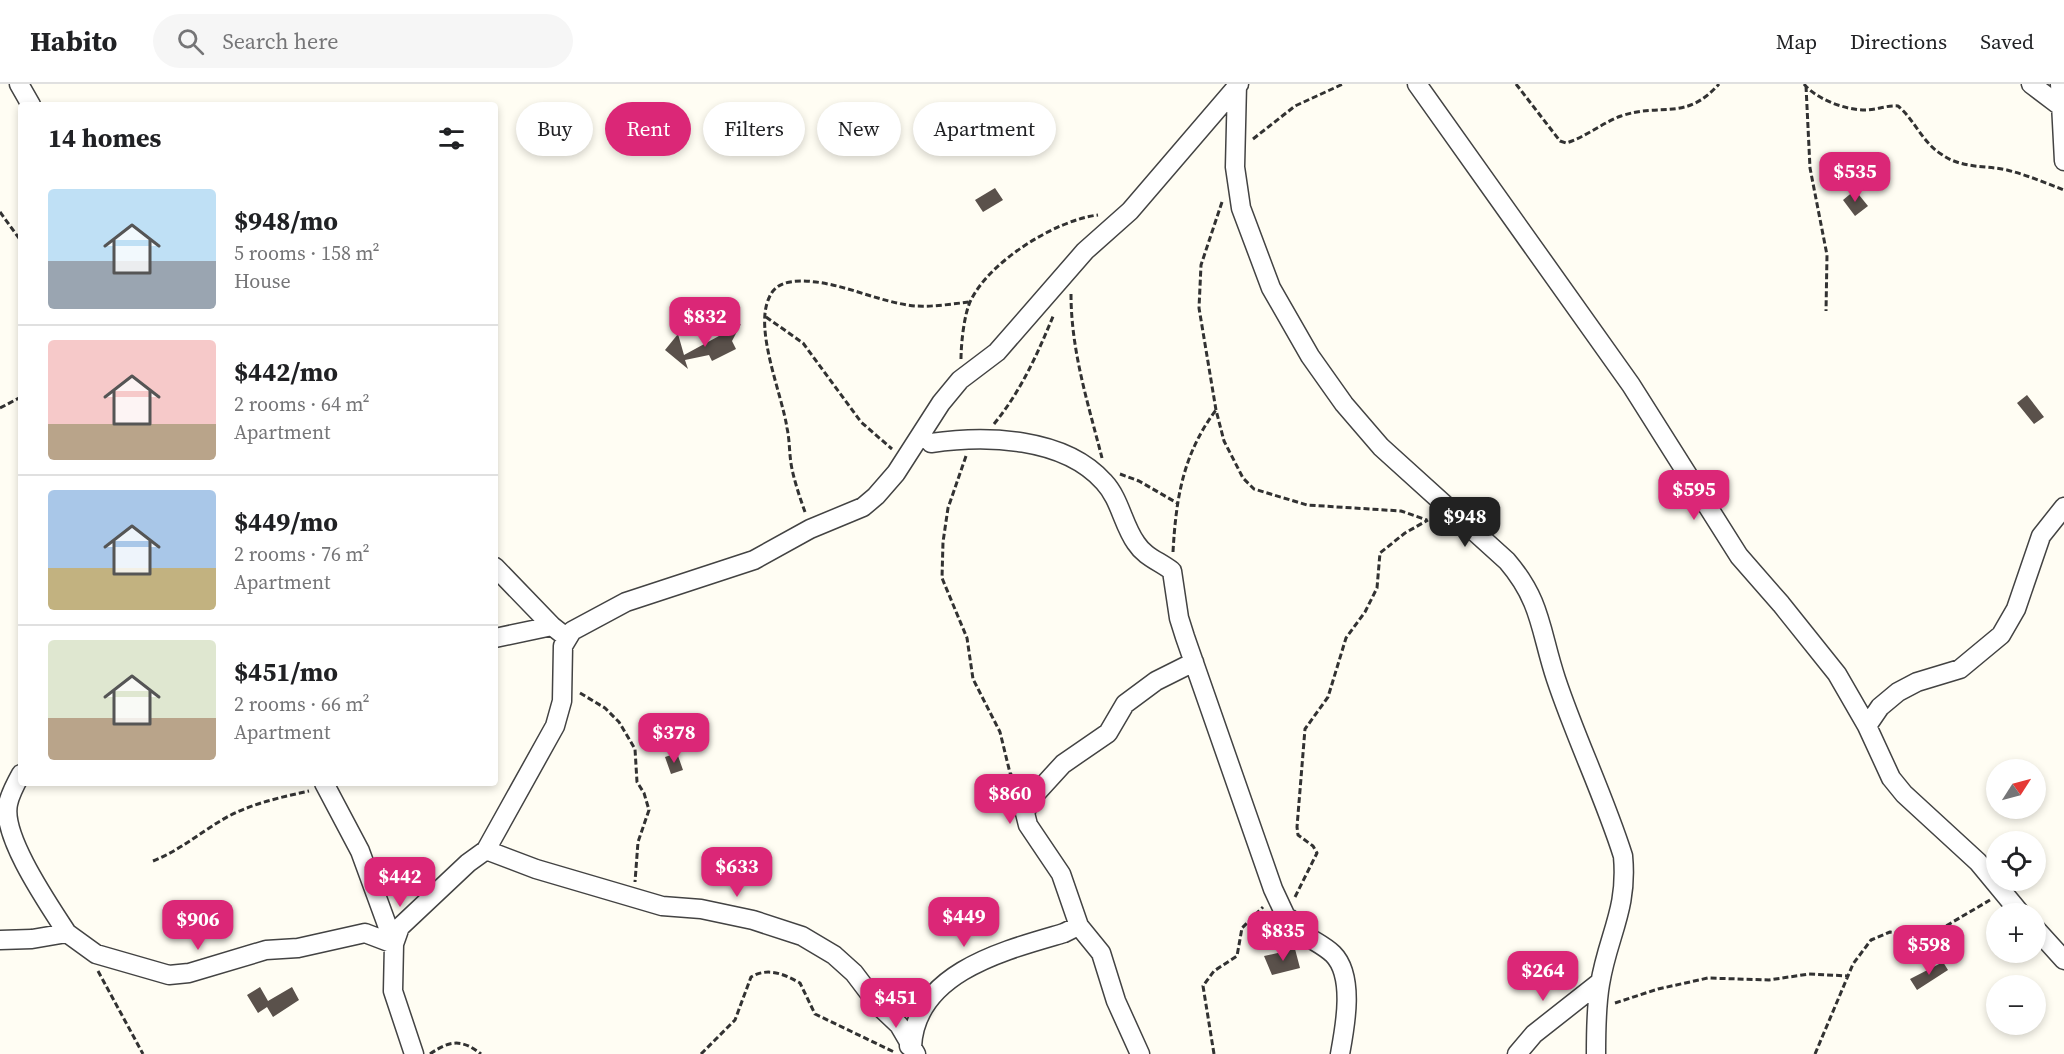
<!DOCTYPE html>
<html lang="en">
<head>
<meta charset="utf-8">
<style>
  body { margin:0; font-family:"Source Serif 4",serif; background:#f6f6f6; color:#202124; height:100vh; display:flex; flex-direction:column; font-size:22px; white-space:nowrap }
  * { box-sizing:border-box; margin:0 }
  p { font-size:20px; color:#757577 }
  .icon { flex:none; width:33px; height:33px; fill:none; stroke:currentColor; stroke-width:2; stroke-linecap:round; stroke-linejoin:round }
  .map { position:relative; flex:1; overflow:hidden }
  .sheet { position:absolute; left:18px; top:18px; width:480px; height:684px; display:flex; flex-direction:column; background:#fff; border-radius:6px; box-shadow:0 3px 9px #0003 }
  .sheet>* { flex:none }
  .banner { position:absolute; left:516px; top:18px; width:570px; height:54px; display:flex; gap:12px }
  .needle { width:39px; rotate:54deg }
  .tools { position:absolute; left:1986px; top:675px; display:grid; gap:12px }
  .tools a { display:grid; place-items:center; width:60px; height:60px; border-radius:50%; background:#fff; box-shadow:0 3px 9px #0003; font-size:30px }
  .price { position:absolute; translate:-50% -51px; padding:0 14px; border-radius:12px; background:#db2777; color:#fff; font-size:20px; line-height:39px; filter:drop-shadow(0 2px 3px #0008) }
  .price::after { content:''; position:absolute; left:50%; top:36px; width:18px; height:14px; margin-left:-9px; background:inherit; clip-path:polygon(0 0,100% 0,50% 100%) }
  .price.on { background:#222; color:#fff }
  ul { padding:0; list-style:none }
  li { display:flex; align-items:center; gap:18px; height:150px; padding:0 30px }
  li+li { border-top:2px solid #e0e0e0 }
  li span { display:grid; place-items:center; flex:none; width:168px; height:120px; border-radius:6px; color:#555 }
  li>.icon { margin-inline-start:auto }
  span .icon { width:72px; height:72px; fill:#fffc; stroke-width:1 }
  li b { font-size:26px }
  h2 { display:flex; justify-content:space-between; align-items:center; height:72px; padding:0 30px; font-size:26px }
  .chip { padding:0 21px; border-radius:27px; background:#fff; box-shadow:0 3px 9px #0003; font-size:21px; line-height:54px }
  .chip.on { background:#db2777; color:#fff }
  header { display:flex; align-items:center; gap:36px; box-sizing:border-box; height:84px; padding:0 30px; background:#fff; border-bottom:2px solid #e0e0e0 }
  header strong { font-size:28px }
  nav { display:flex; gap:33px; margin-inline-start:auto; font-size:21px }
  .search { width:420px; height:54px; background:#f6f6f6; display:flex; align-items:center; gap:15px; box-sizing:border-box; padding:0 21px; border-radius:33px; color:#757577; font-size:22px }
  .map>svg:first-child { display:block }
</style>
</head>
<body>
<header>
<strong>Habito</strong>
<div class="search"><svg class="icon" aria-label="search" viewBox="0 0 24 24"><circle cx="10" cy="10" r="6"/><path d="M15 15l6 6"/></svg>Search here</div>
<nav><a>Map</a><a>Directions</a><a>Saved</a></nav>
</header>
<div class="map">
<svg width="2064" height="970" viewBox="0 0 2064 970">
  <rect width="100%" height="100%" fill="#fffdf3"/>
  <path fill="#5a514b" d="M 995,104 L 1003,116 L 983,128 L 975,116 Z
    M 1855,106 L 1868,122 L 1855,132 L 1843,116 Z
    M 741,240 L 732,257 L 736,265 L 712,277 L 709,271 L 685,276 L 688,285 L 665,266 L 678,250 L 684,271 Z
    M 2027,311 L 2044,333 L 2034,340 L 2017,319 Z
    M 677,669 L 683,686 L 671,690 L 665,673 Z
    M 1295,865 L 1300,884 L 1272,891 L 1264,872 Z
    M 1943,878 L 1948,886 L 1917,906 L 1910,895 Z
    M 260,903 L 268,917 L 292,903 L 299,916 L 273,933 L 267,923 L 258,929 L 247,911 Z"/>
  <g fill="none" stroke-linecap="round" stroke-linejoin="round">
    <defs>
      <path id="minor" d="M 19,0 L 31,21
        M 1237,0 L 1235,83 L 1241,124 L 1271,204 L 1310,272 L 1344,320 L 1381,363 L 1507,477 C 1542,518 1540,547 1556,595 C 1576,655 1604,712 1623,772 C 1628,826 1608,851 1600,900 C 1596,923 1596,947 1596,970
        M 1417,0 L 1631,301 L 1739,472 L 1781,520 L 1837,590 L 1867,642 L 1891,694 L 1904,710 L 1978,778 L 2021,830
        M 2031,0 L 2064,25
        M 2060,0 L 2064,77
        M 931,359 C 986,351 1064,353 1104,398 C 1120,415 1123,441 1136,459 C 1145,473 1159,477 1172,487 L 1179,534 L 1185,553 L 1273,805 L 1287,835 L 1290,835 C 1303,855 1318,856 1333,870 C 1355,892 1345,943 1340,970
        M 495,483 L 552,542 L 566,553
        M 495,554 L 552,542
        M 1867,642 L 1880,623 L 1898,608 L 1917,598 L 1960,585 L 2001,551 L 2016,525 L 2041,452 L 2064,423
        M 21,690 C 16,699 10,710 8,720 C 1,752 49,821 67,849
        M 324,699 L 360,767 L 394,860 L 393,907 L 414,970
        M 486,766 L 536,785 L 662,822 L 701,825 L 753,836 L 802,852 L 834,871 L 854,889 L 879,922 L 899,941 L 916,970
        M 2036,845 L 2064,876
        M 0,856 L 32,855 L 67,849 L 96,870 L 169,891 L 189,889 L 266,866 L 298,864 L 365,849 L 394,860 L 400,843 L 468,779 L 486,766 L 555,642 L 562,617 L 563,562 L 572,547 L 626,518 L 754,476 L 810,445 L 863,423 L 876,412 L 896,389 L 941,319 L 960,296 L 997,268 L 1085,167 L 1130,127 L 1239,0
        M 909,962 L 912,963 C 915,888 1006,866 1064,849 L 1076,843 L 1080,843
        M 1140,970 L 1116,917 L 1101,869 L 1079,842 L 1061,790 L 1028,741 L 1025,729 L 1031,715 L 1063,680 L 1108,649 L 1125,620 L 1156,597 L 1194,578
        M 1517,970 L 1534,950 L 1600,898"/>
    </defs>
    <use href="#minor" stroke="#434343" stroke-width="21"/>
    <path stroke="#323232" stroke-width="3" stroke-dasharray="6 3" stroke-linecap="butt" d="M 1516,0 L 1560,57 L 1566,59 C 1584,54 1602,39 1621,32 C 1663,18 1685,38 1719,0
      M 1804,0 C 1816,15 1845,26 1865,26 C 1876,26 1887,21 1898,22 C 1914,35 1922,58 1941,70 C 1962,85 1984,81 2007,86 C 2027,91 2046,99 2064,106
      M 1806,2 L 1810,84 L 1827,171 L 1826,227
      M 1253,55 L 1295,22 L 1343,0
      M 1222,118 L 1201,181 L 1199,224 L 1216,326 L 1224,357 L 1243,394 L 1254,405 L 1307,421 L 1401,427 L 1427,436
      M 0,128 L 21,157
      M 1071,210 C 1071,267 1088,319 1102,374
      M 766,233 L 803,259 L 861,338 L 892,365
      M 961,275 C 961,261 964,229 971,216 C 990,177 1056,136 1098,131
      M 0,324 L 21,313
      M 994,340 C 1021,307 1038,269 1054,230
      M 966,372 L 948,424 L 943,458 L 942,494 L 967,554 L 973,595 L 1000,648 L 1010,689 L 1020,702
      M 1120,390 L 1139,397 L 1177,419
      M 805,428 C 800,414 795,399 792,385 C 789,371 790,357 787,344 C 782,310 754,246 769,214 C 775,199 789,197 803,197 C 842,198 877,218 915,222 C 933,223 952,220 969,218
      M 1173,468 C 1176,414 1183,370 1216,326
      M 580,609 L 605,624 L 619,638 L 635,665 L 637,698 L 644,709 L 649,726 L 638,758 L 635,798
      M 153,777 C 181,766 203,746 229,732 C 254,719 282,713 309,707
      M 1295,813 L 1317,769 L 1313,762 L 1298,751 L 1297,743 L 1305,645 L 1328,613 L 1346,554 L 1365,528 L 1377,504 L 1380,469 L 1405,449 L 1428,436
      M 98,887 L 143,970
      M 1615,919 L 1658,905 L 1708,894 L 1769,896 L 1809,890 L 1849,892
      M 430,970 C 450,956 462,955 481,970
      M 701,970 L 735,936 L 751,893 C 768,883 784,890 800,899 L 815,930 L 894,968
      M 1214,970 L 1203,902 L 1214,887 L 1237,872 L 1242,844 L 1263,823
      M 1815,970 L 1853,880 L 1871,856 L 1890,848 L 1925,851 L 1934,849 L 1990,816"/>
    <use href="#minor" stroke="#fff" stroke-width="18"/>
  </g>
</svg>
<div class="tools">
<a><svg class="needle" viewBox="-14 -14 28 28"><path d="M0-13l5 13h-10z" fill="#e53935"/><path d="M0 13l5-13h-10z" fill="#757577"/></svg></a>
<a><svg class="icon" aria-label="locate" viewBox="0 0 24 24"><circle cx="12" cy="12" r="6"/><path d="M12 2v4M12 18v4M2 12h4M18 12h4"/></svg></a>
<a>+</a>
<a>−</a>
</div>
<b class="price" style="left:1855px;top:119px">$535</b>
<b class="price" style="left:705px;top:264px">$832</b>
<b class="price" style="left:1694px;top:437px">$595</b>
<b class="price on" style="left:1465px;top:464px">$948</b>
<b class="price" style="left:674px;top:680px">$378</b>
<b class="price" style="left:1010px;top:741px">$860</b>
<b class="price" style="left:737px;top:814px">$633</b>
<b class="price" style="left:400px;top:824px">$442</b>
<b class="price" style="left:964px;top:864px">$449</b>
<b class="price" style="left:198px;top:867px">$906</b>
<b class="price" style="left:1283px;top:878px">$835</b>
<b class="price" style="left:1929px;top:892px">$598</b>
<b class="price" style="left:1543px;top:918px">$264</b>
<b class="price" style="left:896px;top:945px">$451</b>
<div class="banner">
<a class="chip">Buy</a>
<a class="chip on">Rent</a>
<a class="chip">Filters</a>
<a class="chip">New</a>
<a class="chip">Apartment</a>
</div>
<section class="sheet">
<h2>14 homes<svg class="icon" aria-label="filters" viewBox="0 0 24 24"><path d="M4 7h16M4 17h16"/><circle cx="9" cy="7" r="2"/><circle cx="15" cy="17" r="2"/></svg></h2>
<ul>
<li><span style="background:linear-gradient(#bfe0f5 60%,#9aa5b1 0)"><svg class="icon" aria-label="home" viewBox="0 0 24 24"><path d="M3 11l9-7 9 7M6 9v11h12V9"/></svg></span><div><b>$948/mo</b><p>5 rooms · 158 m²</p><p>House</p></div></li>
<li><span style="background:linear-gradient(#f6c9c9 70%,#b9a48a 0)"><svg class="icon" aria-label="home" viewBox="0 0 24 24"><path d="M3 11l9-7 9 7M6 9v11h12V9"/></svg></span><div><b>$442/mo</b><p>2 rooms · 64 m²</p><p>Apartment</p></div></li>
<li><span style="background:linear-gradient(#a9c7e8 65%,#c2b280 0)"><svg class="icon" aria-label="home" viewBox="0 0 24 24"><path d="M3 11l9-7 9 7M6 9v11h12V9"/></svg></span><div><b>$449/mo</b><p>2 rooms · 76 m²</p><p>Apartment</p></div></li>
<li><span style="background:linear-gradient(#dfe7d0 65%,#b9a48a 0)"><svg class="icon" aria-label="home" viewBox="0 0 24 24"><path d="M3 11l9-7 9 7M6 9v11h12V9"/></svg></span><div><b>$451/mo</b><p>2 rooms · 66 m²</p><p>Apartment</p></div></li>
</ul>
</section>
</div>
</body>
</html>
